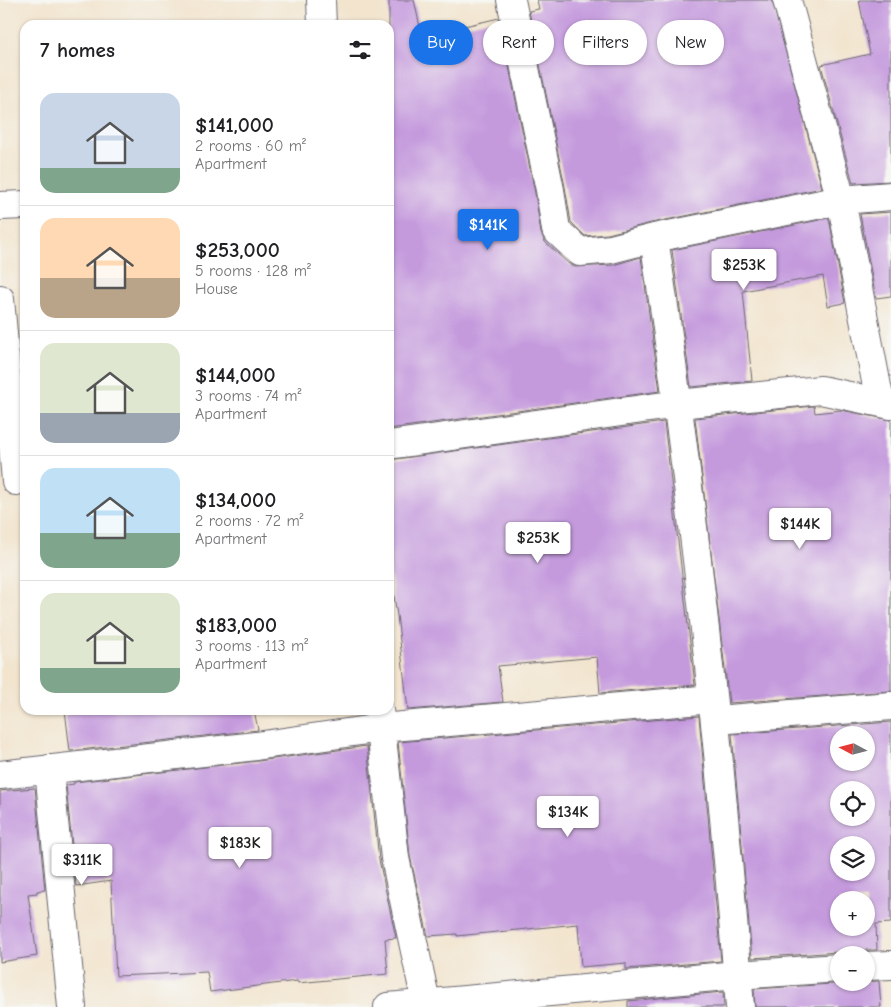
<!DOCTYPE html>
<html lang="en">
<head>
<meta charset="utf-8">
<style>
  body { margin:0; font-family:"Comic Neue",sans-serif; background:#f6f6f6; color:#202124; height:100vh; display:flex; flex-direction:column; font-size:19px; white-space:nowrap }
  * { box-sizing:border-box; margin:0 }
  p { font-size:16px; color:#757577 }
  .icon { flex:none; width:28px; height:28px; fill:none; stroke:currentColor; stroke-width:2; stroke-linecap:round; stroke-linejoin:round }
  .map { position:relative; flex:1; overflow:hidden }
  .panel { position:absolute; left:20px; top:20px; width:374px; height:695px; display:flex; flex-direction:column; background:#fff; border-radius:15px; box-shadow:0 1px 4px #0004 }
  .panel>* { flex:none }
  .guide { position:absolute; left:409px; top:20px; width:406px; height:45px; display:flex; gap:10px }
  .needle { width:32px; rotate:277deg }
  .controls { position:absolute; left:830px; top:726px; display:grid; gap:10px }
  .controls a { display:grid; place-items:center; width:45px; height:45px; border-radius:50%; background:#fff; box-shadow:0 1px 4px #0004; font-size:25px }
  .price { position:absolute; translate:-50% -42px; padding:0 11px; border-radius:5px; background:#fff; color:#222; font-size:16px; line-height:32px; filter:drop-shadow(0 1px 2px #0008) }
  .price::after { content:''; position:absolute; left:50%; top:30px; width:15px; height:11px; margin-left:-8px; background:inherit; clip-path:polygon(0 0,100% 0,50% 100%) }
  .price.selected { background:#1a73e8; color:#fff }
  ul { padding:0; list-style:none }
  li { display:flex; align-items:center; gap:15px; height:125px; padding:0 20px }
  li+li { border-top:1px solid #e0e0e0 }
  li span { display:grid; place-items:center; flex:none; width:140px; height:100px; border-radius:15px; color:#555 }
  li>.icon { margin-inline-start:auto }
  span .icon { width:60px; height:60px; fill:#fffc; stroke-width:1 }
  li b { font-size:21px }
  h2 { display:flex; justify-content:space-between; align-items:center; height:60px; padding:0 20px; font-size:21px }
  .chip { padding:0 18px; border-radius:22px; background:#fff; box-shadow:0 1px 4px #0004; font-size:18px; line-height:45px }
  .chip.selected { background:#1a73e8; color:#fff }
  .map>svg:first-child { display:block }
</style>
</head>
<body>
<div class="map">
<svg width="891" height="1007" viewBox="0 0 891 1007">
  <rect width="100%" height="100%" fill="#f6f6f2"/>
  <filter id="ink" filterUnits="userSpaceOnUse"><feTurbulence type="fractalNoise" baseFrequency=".02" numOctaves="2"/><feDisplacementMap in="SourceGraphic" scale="10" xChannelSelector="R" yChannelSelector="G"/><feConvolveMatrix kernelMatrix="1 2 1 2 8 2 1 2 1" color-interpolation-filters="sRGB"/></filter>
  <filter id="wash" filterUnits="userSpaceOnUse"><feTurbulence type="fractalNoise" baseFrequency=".0096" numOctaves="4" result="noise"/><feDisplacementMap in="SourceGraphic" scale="20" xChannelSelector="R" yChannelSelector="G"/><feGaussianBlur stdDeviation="1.12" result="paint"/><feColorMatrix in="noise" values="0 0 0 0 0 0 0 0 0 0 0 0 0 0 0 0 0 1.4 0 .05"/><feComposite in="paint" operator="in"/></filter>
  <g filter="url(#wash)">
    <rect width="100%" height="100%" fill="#f2e4cd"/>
    <g id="blocks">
      <path fill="#c49add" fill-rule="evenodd" d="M 389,0 L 414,0 L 422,36 L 499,18 L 535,193 L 541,233 L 545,242 L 569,264 L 575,267 L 613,265 L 641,257 L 660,391 L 389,429 Z
        M 537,0 L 772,0 L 822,188 L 651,223 L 608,234 L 585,236 L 571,222 L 565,187 L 529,11 L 539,9 Z
        M 859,0 L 891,0 L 891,181 L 853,183 L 821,65 L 870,54 Z
        M 891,212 L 891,296 L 876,298 L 860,214 Z
        M 829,218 L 845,303 L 828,306 L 823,276 L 743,291 L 752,381 L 691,387 L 672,250 Z
        M 814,406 L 815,413 L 841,410 L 891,420 L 891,691 L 729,703 L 695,418 Z
        M 664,422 L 695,685 L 600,693 L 597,657 L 498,666 L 503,702 L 408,710 L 397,615 L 389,564 L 389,460 Z
        M 65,710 L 254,710 L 258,730 L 70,751 Z
        M 699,716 L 721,961 L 626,969 L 626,963 L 581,967 L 578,924 L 457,936 L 457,934 L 428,936 L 410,856 L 398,742 Z
        M 891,722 L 891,923 L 876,924 L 877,950 L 865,950 L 856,955 L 838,952 L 752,958 L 732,734 ZM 839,735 L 866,735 L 866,762 L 839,762 ZM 839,790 L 866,790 L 866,818 L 839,818 ZM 839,845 L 866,845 L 866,872 L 839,872 ZM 839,900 L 866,900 L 866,928 L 839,928 Z
        M 367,746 L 379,860 L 396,938 L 385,939 L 388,974 L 298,983 L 297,981 L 210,992 L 207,972 L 116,976 L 111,881 L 76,886 L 66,785 L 74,784 L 74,782 L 258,761 Z
        M 35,788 L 45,890 L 37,891 L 37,893 L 28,894 L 37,956 L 0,962 L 0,791 Z
        M 879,981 L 881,1007 L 755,1007 L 754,989 Z
        M 723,992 L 724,1007 L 628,1007 L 628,1001 Z"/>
    </g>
  </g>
  <g filter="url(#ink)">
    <use href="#blocks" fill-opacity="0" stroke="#6b666e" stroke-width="1"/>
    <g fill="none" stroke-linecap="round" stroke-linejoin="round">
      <defs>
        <path id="street" d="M 321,0 L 322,25
          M 511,0 L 550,190 L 556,230 L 580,252 L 611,249 L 654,238 L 841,200 L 787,0
          M 0,206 L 25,205
          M 654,238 C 692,493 721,750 740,1007
          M 0,299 L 16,481
          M 880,402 L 841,200 L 891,196
          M 389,445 L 678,404 L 821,390 L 891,405
          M 379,710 L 395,858 L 427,1007
          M 716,720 L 891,706
          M 49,769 L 72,1007
          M 0,775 L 256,746 L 381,728 L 712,699
          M 866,966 L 891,965
          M 388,1007 L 737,975 L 839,968"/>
      </defs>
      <use href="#street" stroke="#6b666e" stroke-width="30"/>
      <use href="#street" stroke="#fff" stroke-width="28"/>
    </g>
  </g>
</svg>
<div class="controls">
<a><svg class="needle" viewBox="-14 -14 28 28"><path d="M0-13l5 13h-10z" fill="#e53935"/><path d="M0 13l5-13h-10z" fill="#757577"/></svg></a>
<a><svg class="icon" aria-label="locate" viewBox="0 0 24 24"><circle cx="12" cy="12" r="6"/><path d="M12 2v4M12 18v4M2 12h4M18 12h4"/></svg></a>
<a><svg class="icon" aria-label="layers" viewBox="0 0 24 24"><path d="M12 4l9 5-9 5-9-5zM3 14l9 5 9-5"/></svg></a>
<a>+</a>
<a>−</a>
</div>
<b class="price selected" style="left:488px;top:251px">$141K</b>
<b class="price" style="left:744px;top:291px">$253K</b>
<b class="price" style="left:800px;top:550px">$144K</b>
<b class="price" style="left:538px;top:564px">$253K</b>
<b class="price" style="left:568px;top:838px">$134K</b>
<b class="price" style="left:240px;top:869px">$183K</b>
<b class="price" style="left:82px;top:886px">$311K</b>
<div class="guide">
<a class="chip selected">Buy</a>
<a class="chip">Rent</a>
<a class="chip">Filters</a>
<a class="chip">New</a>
</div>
<section class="panel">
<h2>7 homes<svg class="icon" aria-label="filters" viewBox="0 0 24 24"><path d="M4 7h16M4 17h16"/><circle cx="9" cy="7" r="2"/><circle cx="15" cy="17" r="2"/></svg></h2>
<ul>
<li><span style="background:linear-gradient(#c9d6e8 75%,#7fa58c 0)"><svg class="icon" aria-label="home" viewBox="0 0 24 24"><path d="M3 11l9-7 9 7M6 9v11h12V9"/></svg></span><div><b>$141,000</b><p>2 rooms · 60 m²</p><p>Apartment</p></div></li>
<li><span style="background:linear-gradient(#ffd9b3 60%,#b9a48a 0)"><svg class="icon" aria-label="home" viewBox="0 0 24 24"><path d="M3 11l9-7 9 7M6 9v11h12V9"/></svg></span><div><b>$253,000</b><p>5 rooms · 128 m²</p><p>House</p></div></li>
<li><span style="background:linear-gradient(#dfe7d0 70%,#9aa5b1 0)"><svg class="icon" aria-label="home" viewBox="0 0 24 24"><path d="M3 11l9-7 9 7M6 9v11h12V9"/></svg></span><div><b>$144,000</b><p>3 rooms · 74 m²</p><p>Apartment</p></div></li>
<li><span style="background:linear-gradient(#bfe0f5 65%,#7fa58c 0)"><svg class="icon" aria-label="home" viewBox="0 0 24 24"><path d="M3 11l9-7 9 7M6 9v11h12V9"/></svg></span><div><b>$134,000</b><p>2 rooms · 72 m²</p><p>Apartment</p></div></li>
<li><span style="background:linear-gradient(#dfe7d0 75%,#7fa58c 0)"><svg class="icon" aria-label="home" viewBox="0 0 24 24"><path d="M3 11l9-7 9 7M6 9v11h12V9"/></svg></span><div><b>$183,000</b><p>3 rooms · 113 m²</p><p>Apartment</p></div></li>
</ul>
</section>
</div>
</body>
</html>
